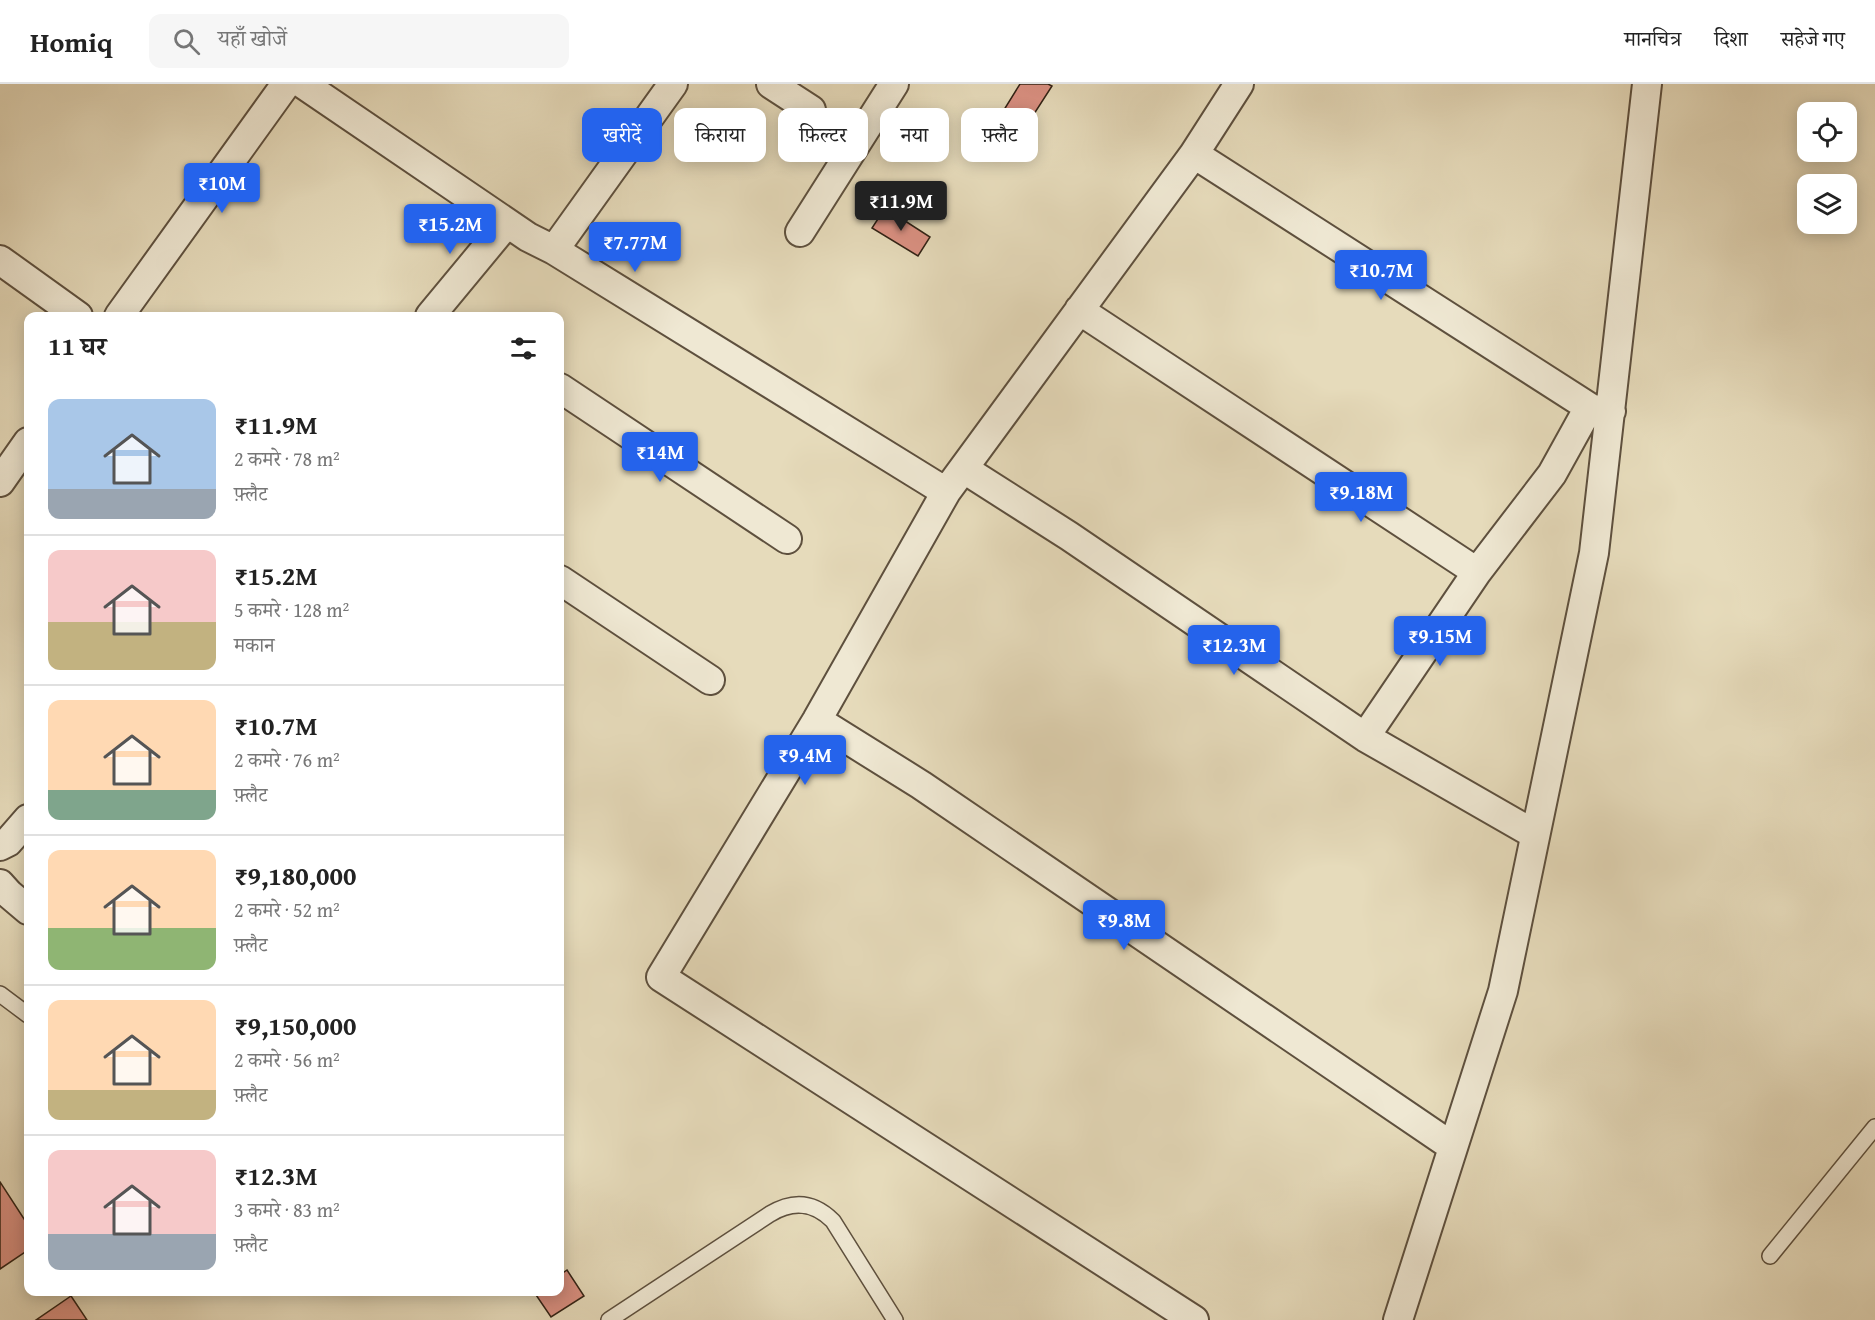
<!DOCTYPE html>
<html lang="hi">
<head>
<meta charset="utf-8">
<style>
  body { margin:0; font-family:"Gentium Book Plus","Noto Serif Devanagari",serif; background:#f6f6f6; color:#222; height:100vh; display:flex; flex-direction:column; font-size:22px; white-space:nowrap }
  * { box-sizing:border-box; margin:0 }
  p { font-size:20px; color:#767676 }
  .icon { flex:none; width:33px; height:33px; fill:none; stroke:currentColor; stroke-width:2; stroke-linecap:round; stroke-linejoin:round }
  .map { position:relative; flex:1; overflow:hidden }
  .details { position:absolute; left:24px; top:228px; width:540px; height:984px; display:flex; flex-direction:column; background:#fff; border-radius:12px; box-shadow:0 3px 15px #0003 }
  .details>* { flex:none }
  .banner { position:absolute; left:582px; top:24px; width:570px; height:54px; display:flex; gap:12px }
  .fabs { position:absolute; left:1797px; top:18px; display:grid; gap:12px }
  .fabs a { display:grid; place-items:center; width:60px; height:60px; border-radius:12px; background:#fff; box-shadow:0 3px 15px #0003; font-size:30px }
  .price { position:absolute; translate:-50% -51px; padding:0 14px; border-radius:6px; background:#2563eb; color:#fff; font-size:20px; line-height:39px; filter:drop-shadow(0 2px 3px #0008) }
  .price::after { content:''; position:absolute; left:50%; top:36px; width:18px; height:14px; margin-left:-9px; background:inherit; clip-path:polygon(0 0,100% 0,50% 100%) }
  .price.active { background:#222; color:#fff }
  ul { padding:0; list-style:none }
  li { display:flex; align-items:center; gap:18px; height:150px; padding:0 24px }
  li+li { border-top:2px solid #e0e0e0 }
  li span { display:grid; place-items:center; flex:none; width:168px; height:120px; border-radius:12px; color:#555 }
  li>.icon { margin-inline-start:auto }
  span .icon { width:72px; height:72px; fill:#fffc; stroke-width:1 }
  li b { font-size:26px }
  h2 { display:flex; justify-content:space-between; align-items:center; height:72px; padding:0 24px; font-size:26px }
  .pill { padding:0 21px; border-radius:12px; background:#fff; box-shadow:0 3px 15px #0003; font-size:21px; line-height:54px }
  .pill.active { background:#2563eb; color:#fff }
  header { display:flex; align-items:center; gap:36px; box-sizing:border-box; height:84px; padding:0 30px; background:#fff; border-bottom:2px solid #e0e0e0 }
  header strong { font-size:28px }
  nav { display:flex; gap:33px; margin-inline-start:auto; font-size:21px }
  .search { width:420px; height:54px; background:#f6f6f6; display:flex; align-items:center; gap:15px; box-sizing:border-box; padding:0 21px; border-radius:12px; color:#767676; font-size:22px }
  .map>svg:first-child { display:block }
</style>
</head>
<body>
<header>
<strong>Homiq</strong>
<div class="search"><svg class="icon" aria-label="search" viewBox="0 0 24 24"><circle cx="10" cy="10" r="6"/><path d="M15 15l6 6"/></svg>यहाँ खोजें</div>
<nav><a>मानचित्र</a><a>दिशा</a><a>सहेजे गए</a></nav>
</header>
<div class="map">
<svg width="1875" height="1236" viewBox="0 0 1875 1236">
  <rect width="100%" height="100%" fill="#e6dbbb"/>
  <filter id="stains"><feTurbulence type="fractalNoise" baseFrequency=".00333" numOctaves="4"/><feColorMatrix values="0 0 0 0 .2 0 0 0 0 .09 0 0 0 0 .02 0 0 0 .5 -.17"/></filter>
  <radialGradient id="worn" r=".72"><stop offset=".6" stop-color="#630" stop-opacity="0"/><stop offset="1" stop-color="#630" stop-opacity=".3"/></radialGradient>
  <path fill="#db9183" stroke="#312215" stroke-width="1.5" d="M 1020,0 L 1048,0 L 1052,2 L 1025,44 L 1002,29 Z
    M 885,124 L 930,153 L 918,172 L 872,144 Z
    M 0,1098 L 28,1141 L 28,1166 L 0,1185 Z
    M 567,1186 L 584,1212 L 551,1233 L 534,1208 L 560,1208 L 560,1191 Z
    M 71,1212 L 87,1236 L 36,1236 Z"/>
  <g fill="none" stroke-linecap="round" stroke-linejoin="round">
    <defs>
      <path id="service" d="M 0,910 L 28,931
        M 1770,1172 L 1875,1043
        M 609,1236 L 770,1130 C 793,1116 814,1118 833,1137 L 895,1236"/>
      <path id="minor" d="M 303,0 L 528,153 L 554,166 L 946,408
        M 771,0 L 811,26
        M 1194,70 L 1592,325
        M 800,148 L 894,0
        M 554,166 L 673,0
        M 0,176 L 78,232
        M 1079,226 L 1477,488 L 1552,390 L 1583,334 L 1592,325 L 1611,327
        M 119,232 L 286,0
        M 430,232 L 507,139
        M 560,304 L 787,455
        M 964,385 L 1069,452 L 1365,653 L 1534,750
        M 0,398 L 28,358
        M 560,496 L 710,596
        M 817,636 L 921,701 L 1453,1063
        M 1365,653 L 1477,488
        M 0,762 L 8,758 L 28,735
        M 0,800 L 9,810 L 28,826
        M 1194,1236 L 661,893 L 817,636 L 946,408 L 1194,70 L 1239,0
        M 1398,1236 L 1503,907 L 1594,469 L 1647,0"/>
    </defs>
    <use href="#service" stroke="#5e503e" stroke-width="18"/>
    <use href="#minor" stroke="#5e503e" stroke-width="32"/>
    <use href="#service" stroke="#efe8d3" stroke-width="15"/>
    <use href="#minor" stroke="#efe8d3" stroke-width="28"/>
  </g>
  <rect width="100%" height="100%" filter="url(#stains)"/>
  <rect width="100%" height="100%" fill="url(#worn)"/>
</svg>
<div class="fabs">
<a><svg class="icon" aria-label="locate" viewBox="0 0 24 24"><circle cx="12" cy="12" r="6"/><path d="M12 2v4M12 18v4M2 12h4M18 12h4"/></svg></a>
<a><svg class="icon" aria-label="layers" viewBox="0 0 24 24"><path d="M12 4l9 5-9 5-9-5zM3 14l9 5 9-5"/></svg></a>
</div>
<b class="price" style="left:222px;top:130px">₹10M</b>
<b class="price active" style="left:901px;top:148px">₹11.9M</b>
<b class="price" style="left:450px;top:171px">₹15.2M</b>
<b class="price" style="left:635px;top:189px">₹7.77M</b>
<b class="price" style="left:1381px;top:217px">₹10.7M</b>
<b class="price" style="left:660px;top:399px">₹14M</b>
<b class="price" style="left:1361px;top:439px">₹9.18M</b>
<b class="price" style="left:1440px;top:583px">₹9.15M</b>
<b class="price" style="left:1234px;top:592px">₹12.3M</b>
<b class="price" style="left:805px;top:702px">₹9.4M</b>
<b class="price" style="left:1124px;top:867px">₹9.8M</b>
<div class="banner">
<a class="pill active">खरीदें</a>
<a class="pill">किराया</a>
<a class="pill">फ़िल्टर</a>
<a class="pill">नया</a>
<a class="pill">फ़्लैट</a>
</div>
<section class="details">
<h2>11 घर<svg class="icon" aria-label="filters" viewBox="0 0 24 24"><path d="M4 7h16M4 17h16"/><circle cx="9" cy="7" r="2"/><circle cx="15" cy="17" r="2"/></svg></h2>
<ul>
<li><span style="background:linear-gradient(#a9c7e8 75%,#9aa5b1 0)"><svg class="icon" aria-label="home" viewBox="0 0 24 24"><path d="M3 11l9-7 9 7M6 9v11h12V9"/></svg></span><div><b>₹11.9M</b><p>2 कमरे · 78 m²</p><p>फ़्लैट</p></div></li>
<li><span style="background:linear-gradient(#f6c9c9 60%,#c2b280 0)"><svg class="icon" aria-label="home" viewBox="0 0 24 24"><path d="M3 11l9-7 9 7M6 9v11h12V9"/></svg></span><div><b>₹15.2M</b><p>5 कमरे · 128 m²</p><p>मकान</p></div></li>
<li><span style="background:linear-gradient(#ffd9b3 75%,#7fa58c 0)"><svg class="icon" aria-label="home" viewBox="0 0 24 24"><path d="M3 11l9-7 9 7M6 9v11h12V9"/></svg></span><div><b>₹10.7M</b><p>2 कमरे · 76 m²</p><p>फ़्लैट</p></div></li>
<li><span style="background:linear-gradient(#ffd9b3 65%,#8fb573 0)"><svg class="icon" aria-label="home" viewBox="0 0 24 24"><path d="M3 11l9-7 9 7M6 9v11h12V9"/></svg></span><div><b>₹9,180,000</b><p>2 कमरे · 52 m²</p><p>फ़्लैट</p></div></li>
<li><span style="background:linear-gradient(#ffd9b3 75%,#c2b280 0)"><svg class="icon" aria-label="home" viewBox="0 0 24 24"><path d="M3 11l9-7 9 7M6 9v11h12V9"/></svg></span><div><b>₹9,150,000</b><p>2 कमरे · 56 m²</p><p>फ़्लैट</p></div></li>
<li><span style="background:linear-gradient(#f6c9c9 70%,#9aa5b1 0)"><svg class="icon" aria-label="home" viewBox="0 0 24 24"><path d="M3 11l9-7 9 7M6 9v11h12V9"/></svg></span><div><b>₹12.3M</b><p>3 कमरे · 83 m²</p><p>फ़्लैट</p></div></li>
</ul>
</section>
</div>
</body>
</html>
